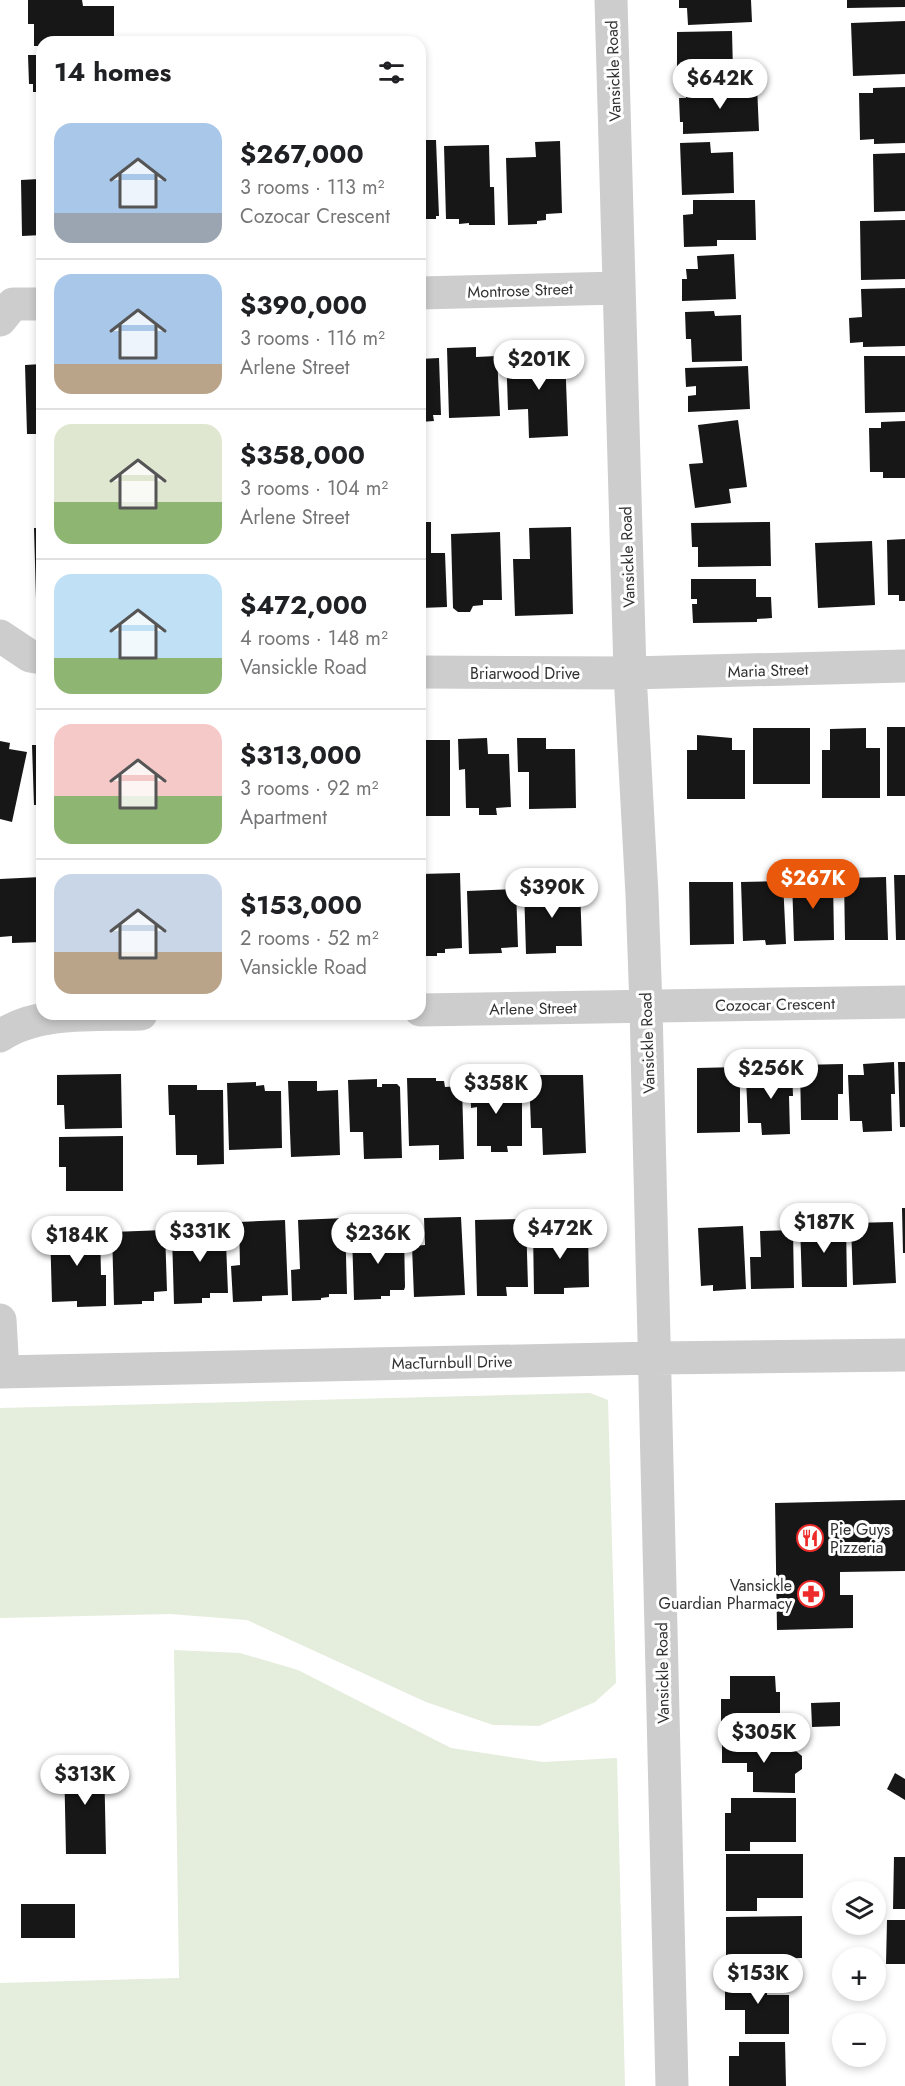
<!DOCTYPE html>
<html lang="en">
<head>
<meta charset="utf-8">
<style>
  body { margin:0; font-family:Jost,sans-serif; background:#f6f6f6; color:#202124; height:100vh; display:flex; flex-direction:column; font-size:22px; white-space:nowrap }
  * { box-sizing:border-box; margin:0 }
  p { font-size:20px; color:#757577 }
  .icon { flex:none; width:33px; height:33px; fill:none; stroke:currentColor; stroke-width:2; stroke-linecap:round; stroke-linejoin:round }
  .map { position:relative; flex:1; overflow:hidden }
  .details { position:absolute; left:36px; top:36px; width:390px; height:984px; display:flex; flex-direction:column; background:#fff; border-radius:18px; box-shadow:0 3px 9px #0003 }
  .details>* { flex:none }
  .buttons { position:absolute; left:832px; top:1881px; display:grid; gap:12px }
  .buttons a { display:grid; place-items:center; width:54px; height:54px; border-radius:50%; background:#fff; box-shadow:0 3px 9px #0003; font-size:30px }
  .price { position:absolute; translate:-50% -51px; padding:0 14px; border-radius:21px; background:#fff; color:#222; font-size:20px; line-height:39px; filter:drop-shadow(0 2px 3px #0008) }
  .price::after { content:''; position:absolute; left:50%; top:36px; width:18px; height:14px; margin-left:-9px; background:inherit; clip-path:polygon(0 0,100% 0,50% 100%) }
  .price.selected { background:#ea580c; color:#fff }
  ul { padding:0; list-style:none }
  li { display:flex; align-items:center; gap:18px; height:150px; padding:0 18px }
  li+li { border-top:2px solid #e0e0e0 }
  li span { display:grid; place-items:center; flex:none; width:168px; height:120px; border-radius:18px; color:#555 }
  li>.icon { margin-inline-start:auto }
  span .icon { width:72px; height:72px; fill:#fffc; stroke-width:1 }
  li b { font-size:26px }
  h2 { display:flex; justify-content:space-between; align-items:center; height:72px; padding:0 18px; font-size:26px }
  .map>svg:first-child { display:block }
</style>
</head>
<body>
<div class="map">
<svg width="905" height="2086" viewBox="0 0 905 2086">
  <rect width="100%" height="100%" fill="#fff"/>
  <path fill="#e5eddd" d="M 590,1393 L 608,1400 L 616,1683 L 595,1702 L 539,1726 L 493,1725 L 426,1702 L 247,1620 L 170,1614 L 0,1618 L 0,1408 Z
    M 174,1650 L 240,1653 L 298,1670 L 451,1748 L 543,1762 L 617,1758 L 625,2086 L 0,2086 L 0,1983 L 179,1978 Z"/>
  <path fill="#171717" d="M 28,0 L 82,0 L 83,6 L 114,6 L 114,42 L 42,42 L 42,46 L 34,46 L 34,24 L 28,24 Z
    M 679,0 L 751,0 L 752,22 L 688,25 L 687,8 L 679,8 Z
    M 847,0 L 905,0 L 905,7 L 847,8 Z
    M 905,21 L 905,74 L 853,76 L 851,23 Z
    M 732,31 L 733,72 L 708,72 L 708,80 L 677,81 L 677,32 Z
    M 28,55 L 42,55 L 42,108 L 40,108 L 39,92 L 33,92 L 33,84 L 29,84 Z
    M 757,86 L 759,131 L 683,134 L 683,122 L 680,122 L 679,98 L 686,98 L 686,88 Z
    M 905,87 L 905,143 L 874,144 L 874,139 L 860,140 L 859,93 L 873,93 L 873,88 Z
    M 420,140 L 436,140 L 439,216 L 436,216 L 436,219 L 421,219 L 420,216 Z
    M 560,141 L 562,213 L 546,214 L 546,220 L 537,221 L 537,224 L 508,225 L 506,158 L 536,157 L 535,142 Z
    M 710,142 L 711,153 L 733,152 L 734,193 L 682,195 L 680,143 Z
    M 489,145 L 490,187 L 494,187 L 495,225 L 469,225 L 469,223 L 459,224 L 459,219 L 446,219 L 444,146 Z
    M 42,147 L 42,235 L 22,236 L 21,180 L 39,179 L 38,148 Z
    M 905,153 L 905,211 L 874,212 L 873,154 Z
    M 693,200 L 755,200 L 756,240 L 717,240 L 717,246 L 684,247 L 683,215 L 693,214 Z
    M 905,220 L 905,279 L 861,280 L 860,221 Z
    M 734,254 L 736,299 L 682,301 L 682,279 L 687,279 L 686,269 L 698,269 L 697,256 Z
    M 905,288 L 905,346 L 863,347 L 863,342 L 850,343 L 849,318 L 862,317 L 861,289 Z
    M 714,311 L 715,316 L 741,315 L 742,361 L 692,362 L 691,339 L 686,339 L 685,312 Z
    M 476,347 L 476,357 L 497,356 L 500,416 L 449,418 L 447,348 Z
    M 541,348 L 541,355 L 565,354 L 568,436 L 529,438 L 528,409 L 508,410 L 506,350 Z
    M 864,356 L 905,356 L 905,412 L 865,413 Z
    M 439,358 L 441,415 L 433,415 L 434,421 L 420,422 L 420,359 Z
    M 42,364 L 42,434 L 27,434 L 25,365 Z
    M 748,366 L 750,409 L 688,412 L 688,396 L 696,395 L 696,386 L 686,387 L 685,368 Z
    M 738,420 L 747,487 L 729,489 L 731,503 L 695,508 L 689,464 L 703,463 L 698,425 Z
    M 905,421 L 905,478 L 883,478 L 883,472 L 870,472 L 869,428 L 881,428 L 881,422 Z
    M 420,522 L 431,522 L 431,553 L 445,553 L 447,607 L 420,608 Z
    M 770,522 L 771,566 L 698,567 L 698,547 L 692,547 L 691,523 Z
    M 571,527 L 573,614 L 515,616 L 513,559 L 530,559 L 529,528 Z
    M 34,528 L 42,528 L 42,599 L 36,599 Z
    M 500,532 L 502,600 L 483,600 L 483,605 L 473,606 L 470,612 L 458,612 L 453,608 L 451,534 Z
    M 905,539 L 905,601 L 899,601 L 899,595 L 888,595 L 887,540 Z
    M 872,541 L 875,605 L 818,608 L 815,543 Z
    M 691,579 L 756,579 L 756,597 L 771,597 L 772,618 L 757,619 L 757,622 L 693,623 L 692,604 L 697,604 L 697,599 L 691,599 Z
    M 887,727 L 905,727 L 905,796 L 887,796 Z
    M 753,728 L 810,728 L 810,784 L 753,784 Z
    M 866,728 L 866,748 L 880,748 L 880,798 L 822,798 L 822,750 L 830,750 L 830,729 Z
    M 697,735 L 732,738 L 732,750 L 745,750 L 745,799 L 687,799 L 687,750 L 697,750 Z
    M 487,738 L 488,754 L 509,754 L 511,807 L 496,808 L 497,815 L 479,815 L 479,808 L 466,808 L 465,769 L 459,770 L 458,739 Z
    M 517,738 L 546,738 L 546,749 L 575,749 L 576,808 L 529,809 L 529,772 L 518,772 Z
    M 420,740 L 450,740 L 450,816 L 424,816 L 424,800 L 420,800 Z
    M 0,741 L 10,743 L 9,749 L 27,752 L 12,822 L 0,819 Z
    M 32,745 L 42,745 L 42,805 L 34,805 Z
    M 460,873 L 462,948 L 445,949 L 445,953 L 437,953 L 437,956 L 420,956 L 420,874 Z
    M 894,875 L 905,875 L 905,940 L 896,940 Z
    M 41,877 L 42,942 L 12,943 L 12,936 L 0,937 L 0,879 Z
    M 886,877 L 888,940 L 845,940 L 844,878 Z
    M 833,879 L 834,940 L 794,941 L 792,880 Z
    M 783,881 L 786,944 L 766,945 L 765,940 L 743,941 L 741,882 Z
    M 689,882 L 733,882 L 734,944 L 690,945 Z
    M 580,887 L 582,946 L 556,946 L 556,953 L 526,954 L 524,888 Z
    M 516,889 L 518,947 L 501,948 L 502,953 L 469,954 L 467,891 Z
    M 894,1062 L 895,1094 L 891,1094 L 892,1131 L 863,1132 L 862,1121 L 850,1121 L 848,1075 L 864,1075 L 863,1064 Z
    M 898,1062 L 905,1062 L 905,1127 L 900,1127 Z
    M 843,1064 L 843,1094 L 838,1094 L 838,1120 L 801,1120 L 800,1065 Z
    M 792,1066 L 793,1096 L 789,1096 L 790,1134 L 762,1135 L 761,1123 L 748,1123 L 746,1078 L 761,1078 L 760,1067 Z
    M 740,1067 L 740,1132 L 697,1133 L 697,1068 Z
    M 121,1074 L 122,1128 L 65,1129 L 64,1105 L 57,1105 L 57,1075 Z
    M 529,1075 L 583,1075 L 586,1153 L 543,1155 L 542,1128 L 531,1128 Z
    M 470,1077 L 499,1077 L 499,1093 L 522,1093 L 522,1146 L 507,1146 L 508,1152 L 491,1152 L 491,1146 L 477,1146 L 477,1107 L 471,1108 Z
    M 407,1078 L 436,1078 L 436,1081 L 444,1081 L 445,1087 L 462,1086 L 464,1159 L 439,1160 L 439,1145 L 409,1146 Z
    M 377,1079 L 377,1087 L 382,1087 L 382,1084 L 397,1084 L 400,1087 L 402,1158 L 364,1159 L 363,1132 L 350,1132 L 348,1080 Z
    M 288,1081 L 317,1081 L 317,1091 L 338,1090 L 340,1155 L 291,1157 Z
    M 256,1082 L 256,1086 L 264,1085 L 265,1091 L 281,1091 L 282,1148 L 229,1150 L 227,1083 Z
    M 168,1085 L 197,1085 L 197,1090 L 223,1090 L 224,1164 L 197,1165 L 197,1155 L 176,1155 L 175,1115 L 169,1115 Z
    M 123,1136 L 123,1191 L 66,1191 L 66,1167 L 59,1167 L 59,1137 Z
    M 902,1208 L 905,1208 L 905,1253 L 903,1253 Z
    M 225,1217 L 228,1293 L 210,1293 L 210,1298 L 202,1298 L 202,1303 L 174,1304 L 172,1235 L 200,1234 L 200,1218 Z
    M 461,1217 L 465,1295 L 414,1297 L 412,1246 L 425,1245 L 424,1218 Z
    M 345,1218 L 347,1294 L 329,1294 L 329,1297 L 321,1298 L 321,1300 L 292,1301 L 291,1270 L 300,1269 L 298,1220 Z
    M 526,1219 L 528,1287 L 506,1287 L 507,1296 L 477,1296 L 475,1220 Z
    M 285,1220 L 288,1295 L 262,1296 L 262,1301 L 233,1302 L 231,1266 L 240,1265 L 239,1222 Z
    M 846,1221 L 847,1287 L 802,1287 L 800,1222 Z
    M 893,1222 L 896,1283 L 853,1285 L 851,1223 Z
    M 743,1226 L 746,1289 L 713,1291 L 713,1285 L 701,1286 L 698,1228 Z
    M 100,1227 L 101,1275 L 106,1275 L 106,1306 L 77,1307 L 77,1301 L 52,1302 L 50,1228 Z
    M 533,1229 L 588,1229 L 589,1287 L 564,1288 L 564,1294 L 534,1294 Z
    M 165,1230 L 167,1291 L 154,1292 L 154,1301 L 142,1301 L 142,1304 L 114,1305 L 112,1232 Z
    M 793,1230 L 794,1288 L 751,1289 L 750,1257 L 761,1257 L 760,1231 Z
    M 404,1232 L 405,1287 L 404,1290 L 390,1290 L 390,1296 L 381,1296 L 381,1299 L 354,1300 L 352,1234 Z
    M 905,1500 L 905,1571 L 840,1572 L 840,1595 L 853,1595 L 853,1628 L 777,1630 L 775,1503 Z
    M 730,1676 L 775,1676 L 776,1692 L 780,1692 L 780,1732 L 748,1732 L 748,1728 L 721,1728 L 721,1699 L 730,1699 Z
    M 840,1702 L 840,1726 L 812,1727 L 811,1703 Z
    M 722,1736 L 753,1736 L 753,1747 L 791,1747 L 802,1756 L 802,1769 L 795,1774 L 795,1793 L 753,1792 L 753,1772 L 747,1772 L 747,1763 L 722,1763 Z
    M 104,1758 L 106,1854 L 66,1854 L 64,1760 Z
    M 895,1773 L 905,1779 L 905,1800 L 887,1789 Z
    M 731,1798 L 796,1798 L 796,1842 L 750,1842 L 750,1851 L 725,1851 L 725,1813 L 731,1813 Z
    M 726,1854 L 803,1854 L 803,1898 L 757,1898 L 757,1911 L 726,1911 Z
    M 894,1857 L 905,1857 L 905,1909 L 893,1909 Z
    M 21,1904 L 75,1904 L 75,1938 L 21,1938 Z
    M 802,1916 L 802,1958 L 758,1959 L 758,1971 L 726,1971 L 726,1917 Z
    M 887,1920 L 905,1920 L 905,1964 L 886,1964 Z
    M 725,1977 L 767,1977 L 767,1995 L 789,1995 L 789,2034 L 745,2034 L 745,2010 L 725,2010 Z
    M 739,2042 L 785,2042 L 786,2086 L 729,2086 L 729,2056 L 739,2056 Z"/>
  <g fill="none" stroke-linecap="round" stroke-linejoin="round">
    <path stroke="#cdcdcd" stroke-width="33" d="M 611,0 L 630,673 L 642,895 L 646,1007 L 672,2086
      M 420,293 L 619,288
      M 0,320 L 13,304 L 42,304
      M 0,636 L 30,656 L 42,658
      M 420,672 L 630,673 L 905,666
      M 420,1010 L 905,1002
      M 0,1036 C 38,1010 97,1015 141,1014
      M 0,1320 L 3,1372
      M 0,1372 L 655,1358 L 905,1355"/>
  </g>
  <defs>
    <symbol id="restaurant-ring" viewBox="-11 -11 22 22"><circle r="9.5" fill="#fff" stroke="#ee2b2b" stroke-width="1.5"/><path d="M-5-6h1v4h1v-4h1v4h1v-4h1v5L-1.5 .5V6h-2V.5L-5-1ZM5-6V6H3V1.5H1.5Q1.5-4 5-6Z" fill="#ee2b2b"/></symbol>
    <symbol id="pharmacy-ring" viewBox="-11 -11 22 22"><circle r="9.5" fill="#fff" stroke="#ee2b2b" stroke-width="1.5"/><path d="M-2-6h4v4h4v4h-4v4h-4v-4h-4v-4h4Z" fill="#ee2b2b"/></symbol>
  </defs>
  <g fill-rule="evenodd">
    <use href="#restaurant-ring" x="795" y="1523" width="30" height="30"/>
    <use href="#pharmacy-ring" x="796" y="1579" width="30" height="30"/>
  </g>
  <g text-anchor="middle" stroke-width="6" stroke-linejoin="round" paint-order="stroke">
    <g font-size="16" fill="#303030" stroke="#fff">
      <text transform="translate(613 71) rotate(-92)" y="6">Vansickle Road</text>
      <text transform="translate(520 290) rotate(-2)" y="6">Montrose Street</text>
      <text transform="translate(627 557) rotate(-92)" y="6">Vansickle Road</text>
      <text transform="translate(768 670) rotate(-2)" y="6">Maria Street</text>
      <text x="525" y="679">Briarwood Drive</text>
      <text transform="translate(775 1004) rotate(-1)" y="6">Cozocar Crescent</text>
      <text transform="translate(533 1008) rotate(-1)" y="6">Arlene Street</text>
      <text transform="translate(647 1043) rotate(-92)" y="6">Vansickle Road</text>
      <text transform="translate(452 1362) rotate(-1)" y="6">MacTurnbull Drive</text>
      <text transform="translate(662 1673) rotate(-91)" y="6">Vansickle Road</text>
    </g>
    <g font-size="16" fill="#303030" stroke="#fff" text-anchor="start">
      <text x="830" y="1535">Pie Guys<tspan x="830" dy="18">Pizzeria</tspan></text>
      <text x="792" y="1591" text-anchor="end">Vansickle<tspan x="792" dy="18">Guardian Pharmacy</tspan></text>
    </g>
  </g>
</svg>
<div class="buttons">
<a><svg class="icon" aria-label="layers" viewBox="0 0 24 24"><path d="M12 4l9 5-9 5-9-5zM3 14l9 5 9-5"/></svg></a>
<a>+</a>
<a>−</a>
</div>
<b class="price" style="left:720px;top:110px">$642K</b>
<b class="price" style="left:539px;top:391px">$201K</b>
<b class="price selected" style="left:813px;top:910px">$267K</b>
<b class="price" style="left:552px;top:919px">$390K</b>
<b class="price" style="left:771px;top:1100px">$256K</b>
<b class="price" style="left:496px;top:1115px">$358K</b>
<b class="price" style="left:824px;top:1254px">$187K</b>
<b class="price" style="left:560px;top:1260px">$472K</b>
<b class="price" style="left:200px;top:1263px">$331K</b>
<b class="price" style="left:378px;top:1265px">$236K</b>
<b class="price" style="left:77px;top:1267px">$184K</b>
<b class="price" style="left:764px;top:1764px">$305K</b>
<b class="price" style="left:85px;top:1806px">$313K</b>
<b class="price" style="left:758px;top:2005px">$153K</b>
<section class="details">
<h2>14 homes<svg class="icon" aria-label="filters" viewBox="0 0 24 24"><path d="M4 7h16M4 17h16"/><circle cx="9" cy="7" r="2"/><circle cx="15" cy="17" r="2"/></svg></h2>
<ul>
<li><span style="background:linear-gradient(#a9c7e8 75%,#9aa5b1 0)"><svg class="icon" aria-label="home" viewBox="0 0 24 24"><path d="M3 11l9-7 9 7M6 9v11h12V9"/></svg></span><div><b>$267,000</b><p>3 rooms · 113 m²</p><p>Cozocar Crescent</p></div></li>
<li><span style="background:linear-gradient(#a9c7e8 75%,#b9a48a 0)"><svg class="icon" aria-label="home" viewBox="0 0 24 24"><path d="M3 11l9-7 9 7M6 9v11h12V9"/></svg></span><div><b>$390,000</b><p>3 rooms · 116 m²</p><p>Arlene Street</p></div></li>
<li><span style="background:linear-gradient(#dfe7d0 65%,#8fb573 0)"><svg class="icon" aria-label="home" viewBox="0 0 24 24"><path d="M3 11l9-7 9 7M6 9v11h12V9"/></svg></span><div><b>$358,000</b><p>3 rooms · 104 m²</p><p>Arlene Street</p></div></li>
<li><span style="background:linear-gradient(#bfe0f5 70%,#8fb573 0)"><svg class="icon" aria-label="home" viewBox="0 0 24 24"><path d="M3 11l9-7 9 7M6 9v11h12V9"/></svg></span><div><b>$472,000</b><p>4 rooms · 148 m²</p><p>Vansickle Road</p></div></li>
<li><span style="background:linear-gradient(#f6c9c9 60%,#8fb573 0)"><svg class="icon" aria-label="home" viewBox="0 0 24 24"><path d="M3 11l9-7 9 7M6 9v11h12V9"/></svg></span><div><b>$313,000</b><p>3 rooms · 92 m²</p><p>Apartment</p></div></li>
<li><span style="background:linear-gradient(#c9d6e8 65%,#b9a48a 0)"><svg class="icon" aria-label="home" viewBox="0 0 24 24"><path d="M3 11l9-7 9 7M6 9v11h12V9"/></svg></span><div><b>$153,000</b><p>2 rooms · 52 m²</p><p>Vansickle Road</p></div></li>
</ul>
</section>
</div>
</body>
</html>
